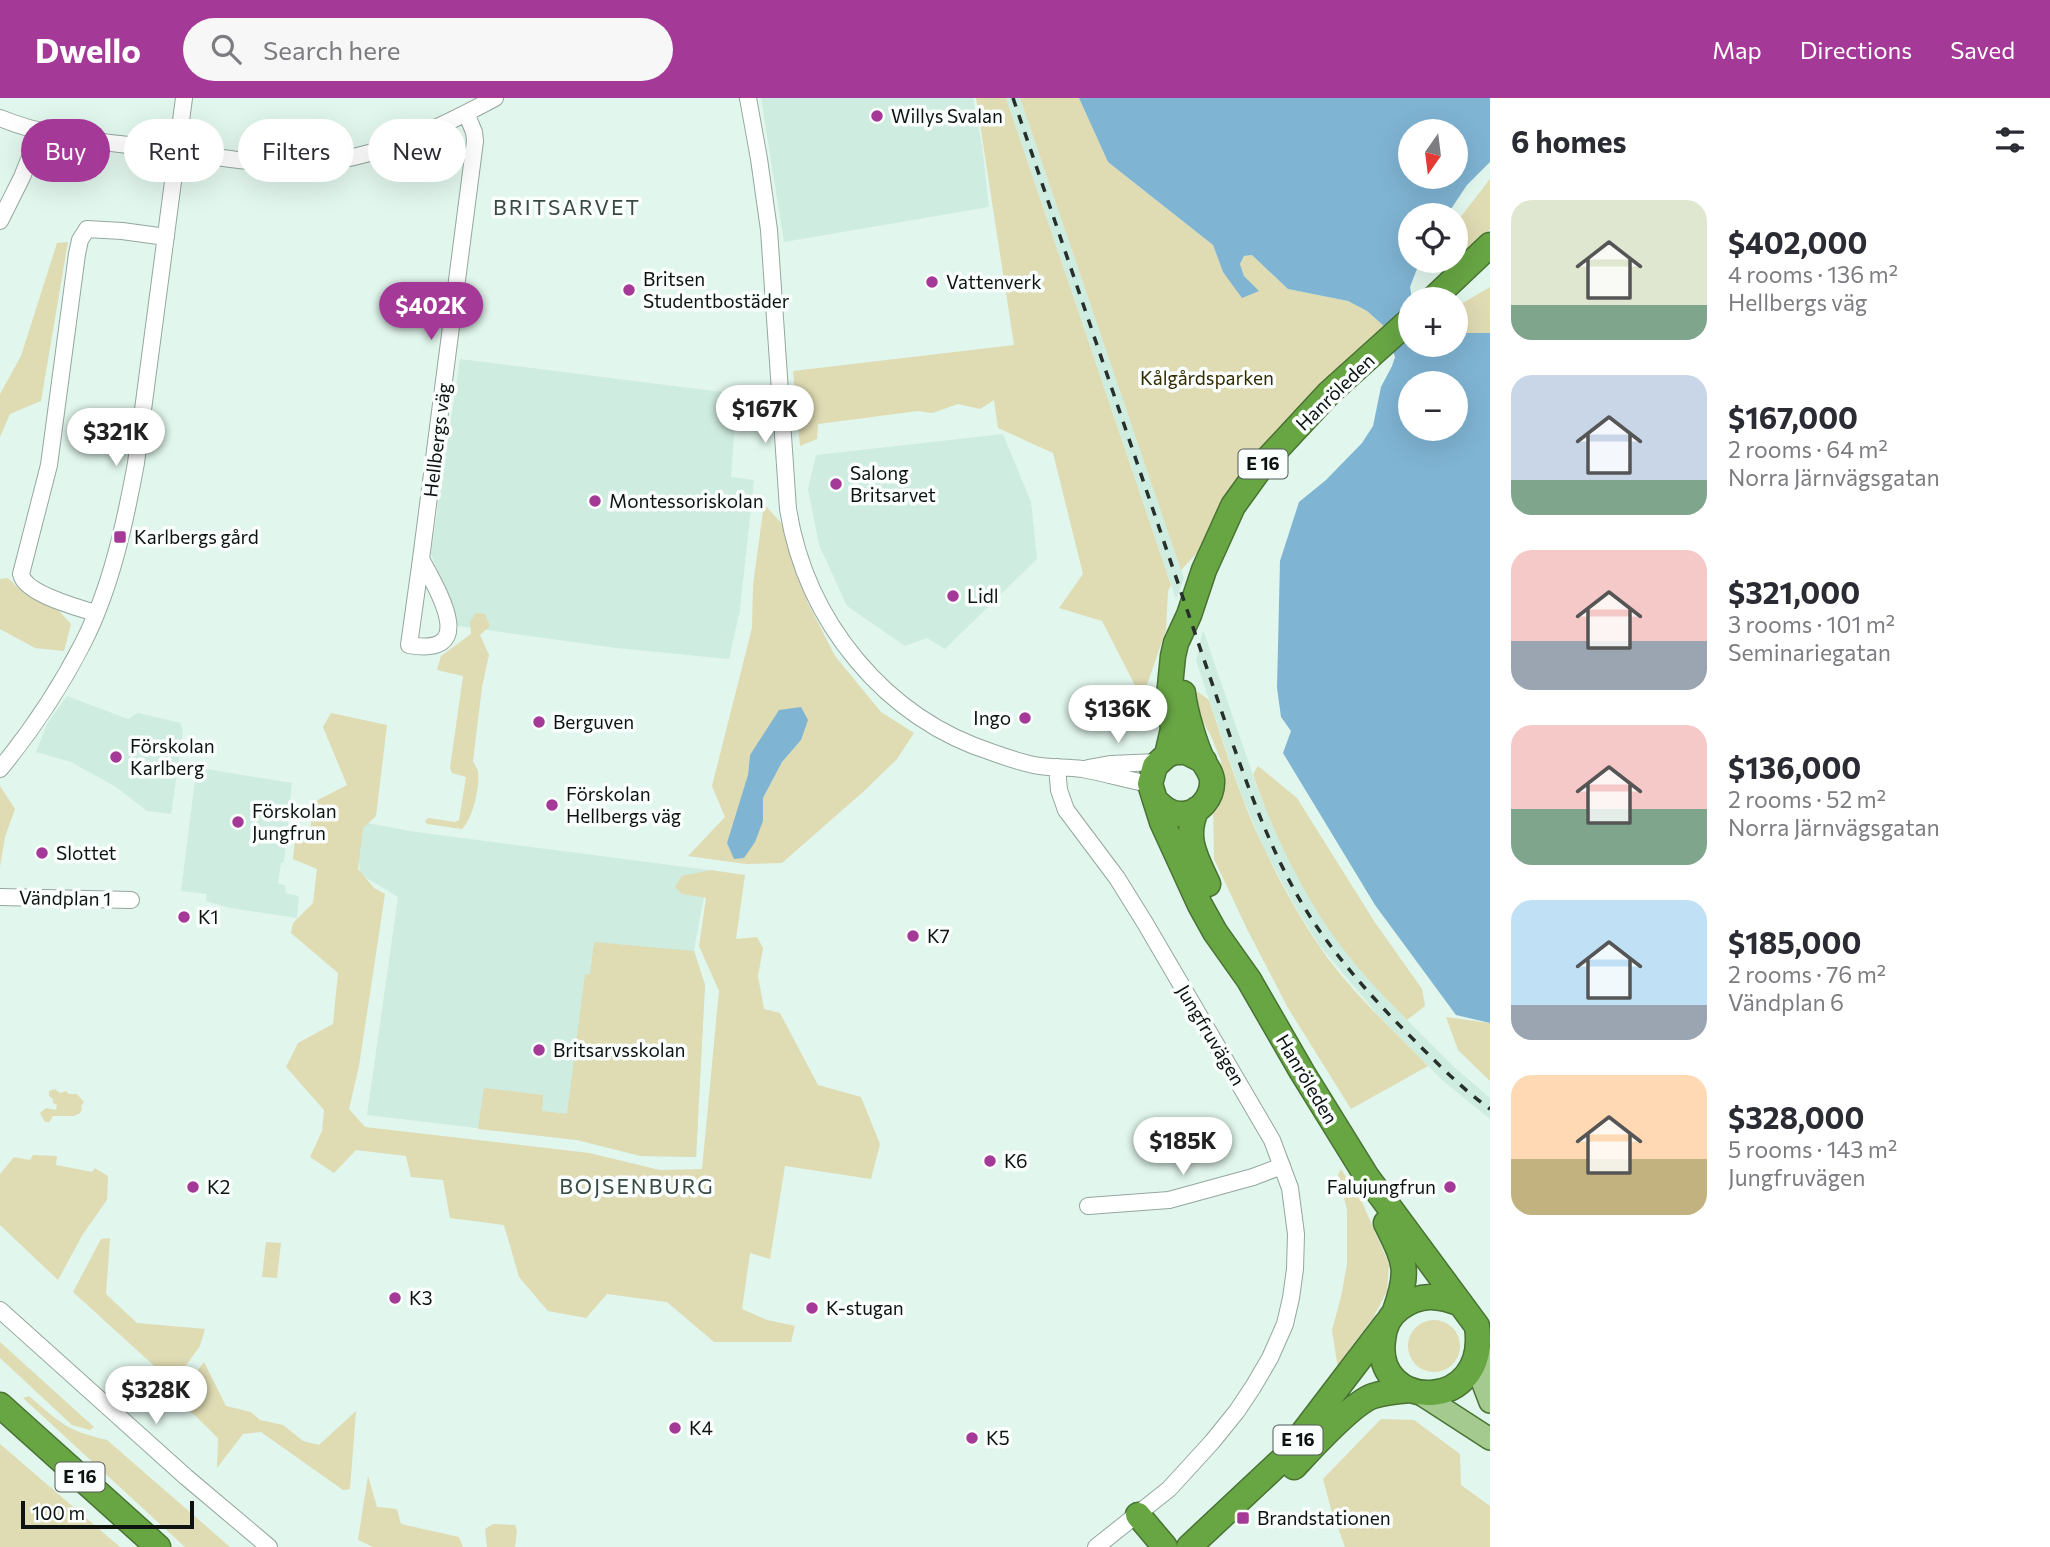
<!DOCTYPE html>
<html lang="en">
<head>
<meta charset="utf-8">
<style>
  body { margin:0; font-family:Commissioner,sans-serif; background:#f7f7f7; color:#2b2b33; height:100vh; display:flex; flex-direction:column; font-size:26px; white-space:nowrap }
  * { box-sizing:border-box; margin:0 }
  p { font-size:23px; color:#7c7c81 }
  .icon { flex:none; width:38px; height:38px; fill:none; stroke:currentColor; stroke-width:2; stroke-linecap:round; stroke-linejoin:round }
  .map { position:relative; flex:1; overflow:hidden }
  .panel { display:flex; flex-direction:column; background:#fff; width:560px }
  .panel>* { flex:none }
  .hud { position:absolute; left:21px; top:21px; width:665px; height:63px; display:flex; gap:14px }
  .needle { width:46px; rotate:194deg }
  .fabs { position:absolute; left:1398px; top:21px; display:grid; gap:14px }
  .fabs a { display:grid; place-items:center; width:70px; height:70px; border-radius:50%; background:#fff; box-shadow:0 7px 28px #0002; font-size:35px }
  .scale { position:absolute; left:21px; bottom:18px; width:173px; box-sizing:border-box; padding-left:7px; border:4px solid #0c1311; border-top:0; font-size:19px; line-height:24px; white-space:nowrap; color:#0c1311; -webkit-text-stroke:5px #fafefd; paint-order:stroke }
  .price { position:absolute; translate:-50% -60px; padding:0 16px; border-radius:24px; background:#fff; color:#222; font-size:23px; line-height:46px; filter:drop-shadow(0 2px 4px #0008) }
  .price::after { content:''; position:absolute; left:50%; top:42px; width:21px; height:16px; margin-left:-10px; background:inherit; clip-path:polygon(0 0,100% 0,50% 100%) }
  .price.on { background:#a53998; color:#fff }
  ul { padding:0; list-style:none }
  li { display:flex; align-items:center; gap:21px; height:175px; padding:0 21px }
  li span { display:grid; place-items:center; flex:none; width:196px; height:140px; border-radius:21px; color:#555 }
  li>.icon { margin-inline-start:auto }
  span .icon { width:84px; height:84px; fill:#fffc; stroke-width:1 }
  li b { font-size:30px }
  h2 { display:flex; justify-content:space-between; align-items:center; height:84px; padding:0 21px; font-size:30px }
  .pill { padding:0 24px; border-radius:32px; background:#fff; box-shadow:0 7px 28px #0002; font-size:24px; line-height:63px }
  .pill.on { background:#a53998; color:#fff }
  header { display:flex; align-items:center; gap:42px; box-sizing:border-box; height:98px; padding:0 35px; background:#a53998; color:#fff }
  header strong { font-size:33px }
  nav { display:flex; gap:38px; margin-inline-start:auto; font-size:24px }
  .search { width:490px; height:63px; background:#f7f7f7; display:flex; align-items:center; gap:18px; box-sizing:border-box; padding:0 24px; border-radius:38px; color:#7c7c81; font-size:26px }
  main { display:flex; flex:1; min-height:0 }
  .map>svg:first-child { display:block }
</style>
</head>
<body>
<header>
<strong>Dwello</strong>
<div class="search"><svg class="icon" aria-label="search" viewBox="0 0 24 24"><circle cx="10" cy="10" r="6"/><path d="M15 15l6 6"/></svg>Search here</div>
<nav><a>Map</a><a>Directions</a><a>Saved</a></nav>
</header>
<main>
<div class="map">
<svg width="1490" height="1449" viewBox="0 0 1490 1449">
  <rect width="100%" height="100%" fill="#e1f6ed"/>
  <path fill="#cfece0" d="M 761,0 L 973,0 L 982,47 L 989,109 L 784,144 Z
    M 1006,0 L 1020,0 L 1184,480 L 1176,501 Z
    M 460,261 L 737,296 L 731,379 L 754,382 L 740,512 L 729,561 L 616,550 L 458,528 L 431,456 Z
    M 1003,336 L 1031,404 L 1037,461 L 945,551 L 927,540 L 905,548 L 847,508 L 819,447 L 808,391 L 816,357 Z
    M 1203,532 L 1257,689 L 1280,744 L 1310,800 L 1333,837 L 1390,905 L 1454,969 L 1490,1000 L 1490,1021 L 1442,982 L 1378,917 L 1319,847 L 1295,808 L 1264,751 L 1241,695 L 1196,563 Z
    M 67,598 L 128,621 L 138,615 L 181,625 L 183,633 L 171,716 L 147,713 L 116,689 L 71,664 L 36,654 L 47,626 Z
    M 200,670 L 292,685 L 284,764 L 281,765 L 278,785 L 286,788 L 285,795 L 299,798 L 297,820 L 230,810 L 206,803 L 207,796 L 181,793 L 196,674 Z
    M 356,723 L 416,734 L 709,772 L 694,852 L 705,887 L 696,1059 L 641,1058 L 577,1042 L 367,1017 L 398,799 L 360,776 Z"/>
  <path fill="#dfdbb3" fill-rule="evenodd" d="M 976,0 L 1006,0 L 1171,487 L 1168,493 L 1166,532 L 1142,601 L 1102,523 L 1059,510 L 1083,476 L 1053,355 L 998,330 L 994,302 L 980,311 L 958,306 L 932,315 L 918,313 L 818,326 L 817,341 L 800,348 L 793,273 L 1014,247 Z
    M 1020,0 L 1079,0 L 1108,64 L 1213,147 L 1223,174 L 1244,178 L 1240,166 L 1244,158 L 1252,157 L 1288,191 L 1348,203 L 1367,213 L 1385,229 L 1265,347 L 1220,407 L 1197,455 L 1181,472 Z
    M 1490,81 L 1490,131 L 1446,177 L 1432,163 L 1456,163 L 1456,125 Z
    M 68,144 L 41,303 L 10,316 L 0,339 L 0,296 L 21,258 L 57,145 Z
    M 1490,189 L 1490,235 L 1456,235 L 1456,209 Z
    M 764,406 L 783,427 L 808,505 L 835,558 L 881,614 L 914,635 L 897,661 L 863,694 L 782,765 L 746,766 L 688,758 L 725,719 L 712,688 L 752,530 L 753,487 ZM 801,642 L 782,664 L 763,700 L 748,677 L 750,657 Z
    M 8,480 L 25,496 L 59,513 L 71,526 L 64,553 L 35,550 L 0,531 L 0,481 Z
    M 476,515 L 485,516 L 490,528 L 480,537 L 489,557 L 482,589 L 473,663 C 474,666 478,671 478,674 C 480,688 473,721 462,731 L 427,726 L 425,723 L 428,720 L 455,724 L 459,722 L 466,679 L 452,675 L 450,670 L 463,578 L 437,572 L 441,558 L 471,536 L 470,523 Z
    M 1198,594 L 1209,602 C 1226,652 1241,704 1265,752 C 1280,784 1298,816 1317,845 C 1348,891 1390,929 1428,968 L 1351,1011 L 1288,910 L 1247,831 L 1214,761 L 1213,707 L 1220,686 L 1221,663 L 1211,638 L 1192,605 L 1192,596 Z
    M 331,615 L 387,627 L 376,718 L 363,730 L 358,771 L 374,790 L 385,796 L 359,968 L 349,1011 L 365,1029 L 589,1055 L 660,1072 L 702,1071 L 719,893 L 699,848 L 706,800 L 682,796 L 675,789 L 682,778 L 711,772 L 745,777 L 736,841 L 757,839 L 763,850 L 758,878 L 764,911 L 780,915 L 818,987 L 861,999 L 880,1046 L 871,1081 L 785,1068 L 770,1161 L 750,1155 L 742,1211 L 767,1222 L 795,1228 L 791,1244 L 714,1244 L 667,1204 L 607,1196 L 586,1220 L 548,1213 L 519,1179 L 504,1127 L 450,1120 L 443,1082 L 411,1079 L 406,1058 L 356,1052 L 334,1075 L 310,1059 L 322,1033 L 324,1012 L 286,969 L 298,945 L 333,926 L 338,875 L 291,835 L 293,825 L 313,805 L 317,771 L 293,761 L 296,732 L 310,732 L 314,704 L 347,687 L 323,629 Z
    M 1258,668 L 1297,700 L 1374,823 L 1422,891 L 1425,908 L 1407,922 C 1381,896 1354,867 1332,836 C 1299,788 1272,732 1253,676 Z
    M 0,688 L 15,711 L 5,739 L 0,769 Z
    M 594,844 L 694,853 L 705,887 L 696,1059 L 641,1058 L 577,1042 L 478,1031 L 484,990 L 543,997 L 542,1013 L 567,1016 L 585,876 L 590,876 Z
    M 1446,919 L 1490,925 L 1490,983 L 1458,952 Z
    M 55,991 L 60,995 L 66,993 L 69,996 L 77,996 L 84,1004 L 81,1008 L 82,1011 L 80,1015 L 74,1018 L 53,1018 L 49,1024 L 45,1024 L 40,1015 L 46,1010 L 56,1012 L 57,1007 L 53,1005 L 53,1001 L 49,998 L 49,993 Z
    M 33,1057 L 57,1058 L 56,1067 L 92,1074 L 95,1070 L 108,1078 L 107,1102 L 83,1136 L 58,1182 L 0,1127 L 0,1076 L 14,1059 L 30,1062 Z
    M 1341,1071 L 1362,1104 L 1389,1166 L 1387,1193 L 1373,1220 L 1351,1249 L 1338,1271 L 1332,1232 L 1341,1199 L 1347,1166 L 1347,1112 L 1338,1077 Z
    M 110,1140 L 106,1196 L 137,1225 L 205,1231 L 200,1248 L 173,1285 L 73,1194 L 101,1141 Z
    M 266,1144 L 281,1145 L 277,1180 L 262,1179 Z
    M1408 1248a26 26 0 1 1 52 0a26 26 0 1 1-52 0Z
    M 0,1244 L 94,1329 L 90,1332 L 72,1327 L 0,1260 Z
    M 204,1264 L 226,1308 L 251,1314 L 260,1322 L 283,1327 L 303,1343 L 319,1347 L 356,1313 L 350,1391 L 343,1392 L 261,1334 L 243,1336 L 217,1370 L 218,1340 L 177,1300 Z
    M 29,1298 C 59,1324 67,1333 107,1342 L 230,1449 L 185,1449 L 23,1300 Z
    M 1381,1321 L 1414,1322 L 1460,1356 L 1461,1387 L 1490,1408 L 1490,1449 L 1345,1449 L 1331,1411 L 1323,1381 Z
    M 0,1346 L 120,1449 L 0,1449 Z
    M 368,1378 L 377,1409 L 397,1411 L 401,1426 L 459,1439 L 463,1449 L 373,1449 L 358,1442 Z
    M 493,1426 L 515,1427 L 517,1433 L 515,1449 L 487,1449 L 485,1431 Z"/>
  <path fill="#7fb4d3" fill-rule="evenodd" d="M 1079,0 L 1490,0 L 1490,64 L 1467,87 L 1447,117 L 1410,117 L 1410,163 L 1420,163 L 1410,189 L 1412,201 L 1410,247 L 1456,247 L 1456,235 L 1490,235 L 1490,925 L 1456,917 L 1375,807 L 1283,655 L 1291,633 L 1281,619 L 1277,590 L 1280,463 L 1299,404 L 1326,382 L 1362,345 L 1373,328 L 1381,289 L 1392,268 L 1395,259 L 1385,229 L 1367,213 L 1348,203 L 1288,191 L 1252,157 L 1244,158 L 1240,166 L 1244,178 L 1259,193 L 1242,200 L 1223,174 L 1213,147 L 1108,64 ZM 1410,33 L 1456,33 L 1456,79 L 1410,79 ZM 1410,285 L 1456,285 L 1456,331 L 1410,331 Z
    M 801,609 L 808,622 L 801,642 L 782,664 L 763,700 L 763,723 L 755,744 L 744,760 L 734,761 L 727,745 L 748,677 L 750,657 L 779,612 Z"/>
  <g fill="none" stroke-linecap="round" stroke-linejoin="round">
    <defs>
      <path id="minor" d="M 748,0 L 759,61 L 769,132 L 788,411 C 806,523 884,620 994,655 C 1008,660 1025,666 1040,668 C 1054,670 1068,669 1082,671 C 1105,675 1127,682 1150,686
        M 0,20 C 48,40 100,43 151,50 C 203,56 253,67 305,66 C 372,63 437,31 495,0
        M 0,123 L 22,79 L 40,34
        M 421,461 L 409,547 C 479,559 438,493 421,461 L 475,43 L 474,34 L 466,15
        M 95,515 C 77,509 25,496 21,476 L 49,367 L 77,156 L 80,142 L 87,131 L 122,133 L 166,139
        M 1057,669 L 1059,692 L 1066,712 L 1117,780 L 1145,825 L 1272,1042 L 1290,1090 L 1296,1136 L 1295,1171 L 1291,1200 L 1285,1226 L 1270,1260 L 1253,1289 L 1237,1313 L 1212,1344 L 1169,1391 L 1096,1449
        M 1088,670 L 1110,666 L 1158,664
        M 0,671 C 32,632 60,590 83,545 C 111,490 125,425 136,365 L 184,0
        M 0,799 L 131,802
        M 1088,1108 L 1169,1102 L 1253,1079 L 1282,1068
        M 0,1212 L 186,1379 L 269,1449"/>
      <path id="major" d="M 1480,1254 L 1482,1283 L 1490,1304
        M 1419,1295 L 1490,1341"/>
      <path id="highway" d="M 1433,201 L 1490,147
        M 1167,657 L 1173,631 L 1169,598 L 1173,558 L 1176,545 L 1189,517 L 1204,472 L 1233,408 L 1264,365 L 1329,295 L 1410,222
        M 1204,663 L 1186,654 L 1175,654 L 1167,657 L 1155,668 L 1150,686 L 1162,724 L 1200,807 L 1215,834 L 1249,882 L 1302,974 L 1367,1079 L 1477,1228 C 1490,1316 1373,1314 1383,1242 C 1384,1229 1390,1217 1400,1210 C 1420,1195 1439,1197 1461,1206
        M 1155,702 C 1163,710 1171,717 1183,716 C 1200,715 1213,699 1212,682 C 1211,674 1207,670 1203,663 C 1195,647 1185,613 1183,595
        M 1197,711 C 1183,739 1196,760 1208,786
        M 1386,1125 C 1405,1164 1410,1171 1395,1213
        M 0,1307 L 158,1449
        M 1294,1369 C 1311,1351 1352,1305 1373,1298 C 1385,1294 1398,1293 1411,1292
        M 1138,1417 L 1165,1449
        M 1189,1449 L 1283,1361 L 1386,1226"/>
    </defs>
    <use href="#minor" stroke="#94a79f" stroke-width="18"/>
    <use href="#major" stroke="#487332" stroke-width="24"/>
    <use href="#highway" stroke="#487332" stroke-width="27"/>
    <use href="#minor" stroke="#fff" stroke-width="16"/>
    <use href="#major" stroke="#a4ca8f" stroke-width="21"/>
    <use href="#highway" stroke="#68a644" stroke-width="24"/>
    <path stroke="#262f2c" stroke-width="3.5" stroke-dasharray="9 9" stroke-linecap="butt" d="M 1013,0 L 1231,641 C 1256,711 1282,783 1327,843 C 1352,877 1381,909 1411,939 C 1436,964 1461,990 1490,1011"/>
  </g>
  <g fill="#a53998" stroke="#fafefd" stroke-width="2.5">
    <circle cx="877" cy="18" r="7"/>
    <circle cx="932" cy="184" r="7"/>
    <circle cx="629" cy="192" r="7"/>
    <circle cx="836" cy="386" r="7"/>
    <circle cx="595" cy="403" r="7"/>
    <rect x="113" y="432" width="14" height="14" rx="3.5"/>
    <circle cx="953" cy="498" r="7"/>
    <circle cx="1025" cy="620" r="7"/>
    <circle cx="539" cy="624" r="7"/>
    <circle cx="116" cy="659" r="7"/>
    <circle cx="552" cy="707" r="7"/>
    <circle cx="238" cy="724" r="7"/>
    <circle cx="42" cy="755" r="7"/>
    <circle cx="184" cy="819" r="7"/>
    <circle cx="913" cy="838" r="7"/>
    <circle cx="539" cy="952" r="7"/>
    <circle cx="990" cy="1063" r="7"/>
    <circle cx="193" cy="1089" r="7"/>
    <circle cx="1450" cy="1089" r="7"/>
    <circle cx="395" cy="1200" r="7"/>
    <circle cx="812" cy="1210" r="7"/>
    <circle cx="675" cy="1330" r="7"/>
    <circle cx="972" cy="1340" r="7"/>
    <rect x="1236" y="1413" width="14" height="14" rx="3.5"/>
  </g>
  <g text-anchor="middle" stroke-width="7" stroke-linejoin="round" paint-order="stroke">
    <g fill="#fafefd" stroke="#535a58" stroke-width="2">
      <rect x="1238.5" y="351.5" width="49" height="29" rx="5"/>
      <rect x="1273.5" y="1327.5" width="49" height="29" rx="5"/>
      <rect x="55.5" y="1364.5" width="49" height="29" rx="5"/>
    </g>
    <g font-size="18" font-weight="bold" fill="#0c1311">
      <text x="1263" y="372">E 16</text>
      <text x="1298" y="1348">E 16</text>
      <text x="80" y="1385">E 16</text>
    </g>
    <g font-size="19" fill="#0c1311" stroke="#fafefd" text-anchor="start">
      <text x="891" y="25">Willys Svalan</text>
      <text x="643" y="188">Britsen<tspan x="643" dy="22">Studentbostäder</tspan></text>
      <text x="946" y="191">Vattenverk</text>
      <text x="850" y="382">Salong<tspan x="850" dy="22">Britsarvet</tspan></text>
      <text x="609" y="410">Montessoriskolan</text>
      <text x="134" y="446">Karlbergs gård</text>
      <text x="967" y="505">Lidl</text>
      <text x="1011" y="627" text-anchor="end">Ingo</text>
      <text x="553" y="631">Berguven</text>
      <text x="130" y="655">Förskolan<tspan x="130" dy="22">Karlberg</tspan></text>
      <text x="566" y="703">Förskolan<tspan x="566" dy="22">Hellbergs väg</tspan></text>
      <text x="252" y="720">Förskolan<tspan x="252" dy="22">Jungfrun</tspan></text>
      <text x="56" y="762">Slottet</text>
      <text x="198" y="826">K1</text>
      <text x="927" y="845">K7</text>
      <text x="553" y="959">Britsarvsskolan</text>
      <text x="1004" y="1070">K6</text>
      <text x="207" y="1096">K2</text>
      <text x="1436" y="1096" text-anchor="end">Falujungfrun</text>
      <text x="409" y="1207">K3</text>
      <text x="826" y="1217">K-stugan</text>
      <text x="689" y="1337">K4</text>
      <text x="986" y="1347">K5</text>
      <text x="1257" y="1427">Brandstationen</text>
    </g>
    <g font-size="19" fill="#312c00" stroke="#fafefd">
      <text x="1207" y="287">Kålgårdsparken</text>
    </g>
    <g font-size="19" fill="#0c1311" stroke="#fafefd">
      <text transform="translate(1335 294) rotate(-44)" y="7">Hanröleden</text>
      <text transform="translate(437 342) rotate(-83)" y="7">Hellbergs väg</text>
      <text transform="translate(65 800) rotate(1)" y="7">Vändplan 1</text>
      <text transform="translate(1211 937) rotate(59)" y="7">Jungfruvägen</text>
      <text transform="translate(1307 981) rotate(59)" y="7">Hanröleden</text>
    </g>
    <g font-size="21" letter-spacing="2" fill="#394943" stroke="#fafefd">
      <text x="567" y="117">BRITSARVET</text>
      <text x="637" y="1096">BOJSENBURG</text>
    </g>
  </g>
</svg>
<div class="fabs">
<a><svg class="needle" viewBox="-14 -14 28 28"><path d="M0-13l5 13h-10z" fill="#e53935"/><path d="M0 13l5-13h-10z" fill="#7c7c81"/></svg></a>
<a><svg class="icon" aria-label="locate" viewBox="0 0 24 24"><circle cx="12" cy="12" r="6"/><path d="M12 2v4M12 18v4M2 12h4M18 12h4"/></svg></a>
<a>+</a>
<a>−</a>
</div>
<div class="scale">100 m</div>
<b class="price on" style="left:431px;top:244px">$402K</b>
<b class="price" style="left:765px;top:347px">$167K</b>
<b class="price" style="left:116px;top:370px">$321K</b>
<b class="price" style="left:1118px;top:647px">$136K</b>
<b class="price" style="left:1183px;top:1079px">$185K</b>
<b class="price" style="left:156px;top:1328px">$328K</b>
<div class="hud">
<a class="pill on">Buy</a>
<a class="pill">Rent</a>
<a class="pill">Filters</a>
<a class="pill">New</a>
</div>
</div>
<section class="panel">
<h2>6 homes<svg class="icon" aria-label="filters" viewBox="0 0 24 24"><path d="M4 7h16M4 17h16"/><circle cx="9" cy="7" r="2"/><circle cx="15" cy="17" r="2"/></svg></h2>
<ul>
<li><span style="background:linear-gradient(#dfe7d0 75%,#7fa58c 0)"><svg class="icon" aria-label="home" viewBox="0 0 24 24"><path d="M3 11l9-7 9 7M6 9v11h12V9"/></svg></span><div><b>$402,000</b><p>4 rooms · 136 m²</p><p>Hellbergs väg</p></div></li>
<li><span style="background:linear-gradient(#c9d6e8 75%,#7fa58c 0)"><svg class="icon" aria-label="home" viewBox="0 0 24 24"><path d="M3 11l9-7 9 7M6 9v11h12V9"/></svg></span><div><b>$167,000</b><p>2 rooms · 64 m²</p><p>Norra Järnvägsgatan</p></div></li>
<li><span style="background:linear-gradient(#f6c9c9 65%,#9aa5b1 0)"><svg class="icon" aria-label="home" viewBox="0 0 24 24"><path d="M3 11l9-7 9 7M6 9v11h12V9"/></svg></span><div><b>$321,000</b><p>3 rooms · 101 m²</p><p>Seminariegatan</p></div></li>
<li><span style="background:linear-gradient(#f6c9c9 60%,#7fa58c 0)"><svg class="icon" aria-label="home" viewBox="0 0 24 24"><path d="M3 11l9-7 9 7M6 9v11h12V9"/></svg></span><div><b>$136,000</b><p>2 rooms · 52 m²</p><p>Norra Järnvägsgatan</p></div></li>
<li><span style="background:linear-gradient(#bfe0f5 75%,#9aa5b1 0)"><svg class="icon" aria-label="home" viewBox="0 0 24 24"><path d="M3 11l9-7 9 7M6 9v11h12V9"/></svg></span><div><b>$185,000</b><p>2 rooms · 76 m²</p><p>Vändplan 6</p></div></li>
<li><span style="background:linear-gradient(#ffd9b3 60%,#c2b280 0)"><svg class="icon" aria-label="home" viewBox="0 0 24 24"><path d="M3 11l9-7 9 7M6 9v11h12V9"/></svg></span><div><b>$328,000</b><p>5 rooms · 143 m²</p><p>Jungfruvägen</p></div></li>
</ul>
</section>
</main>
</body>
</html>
